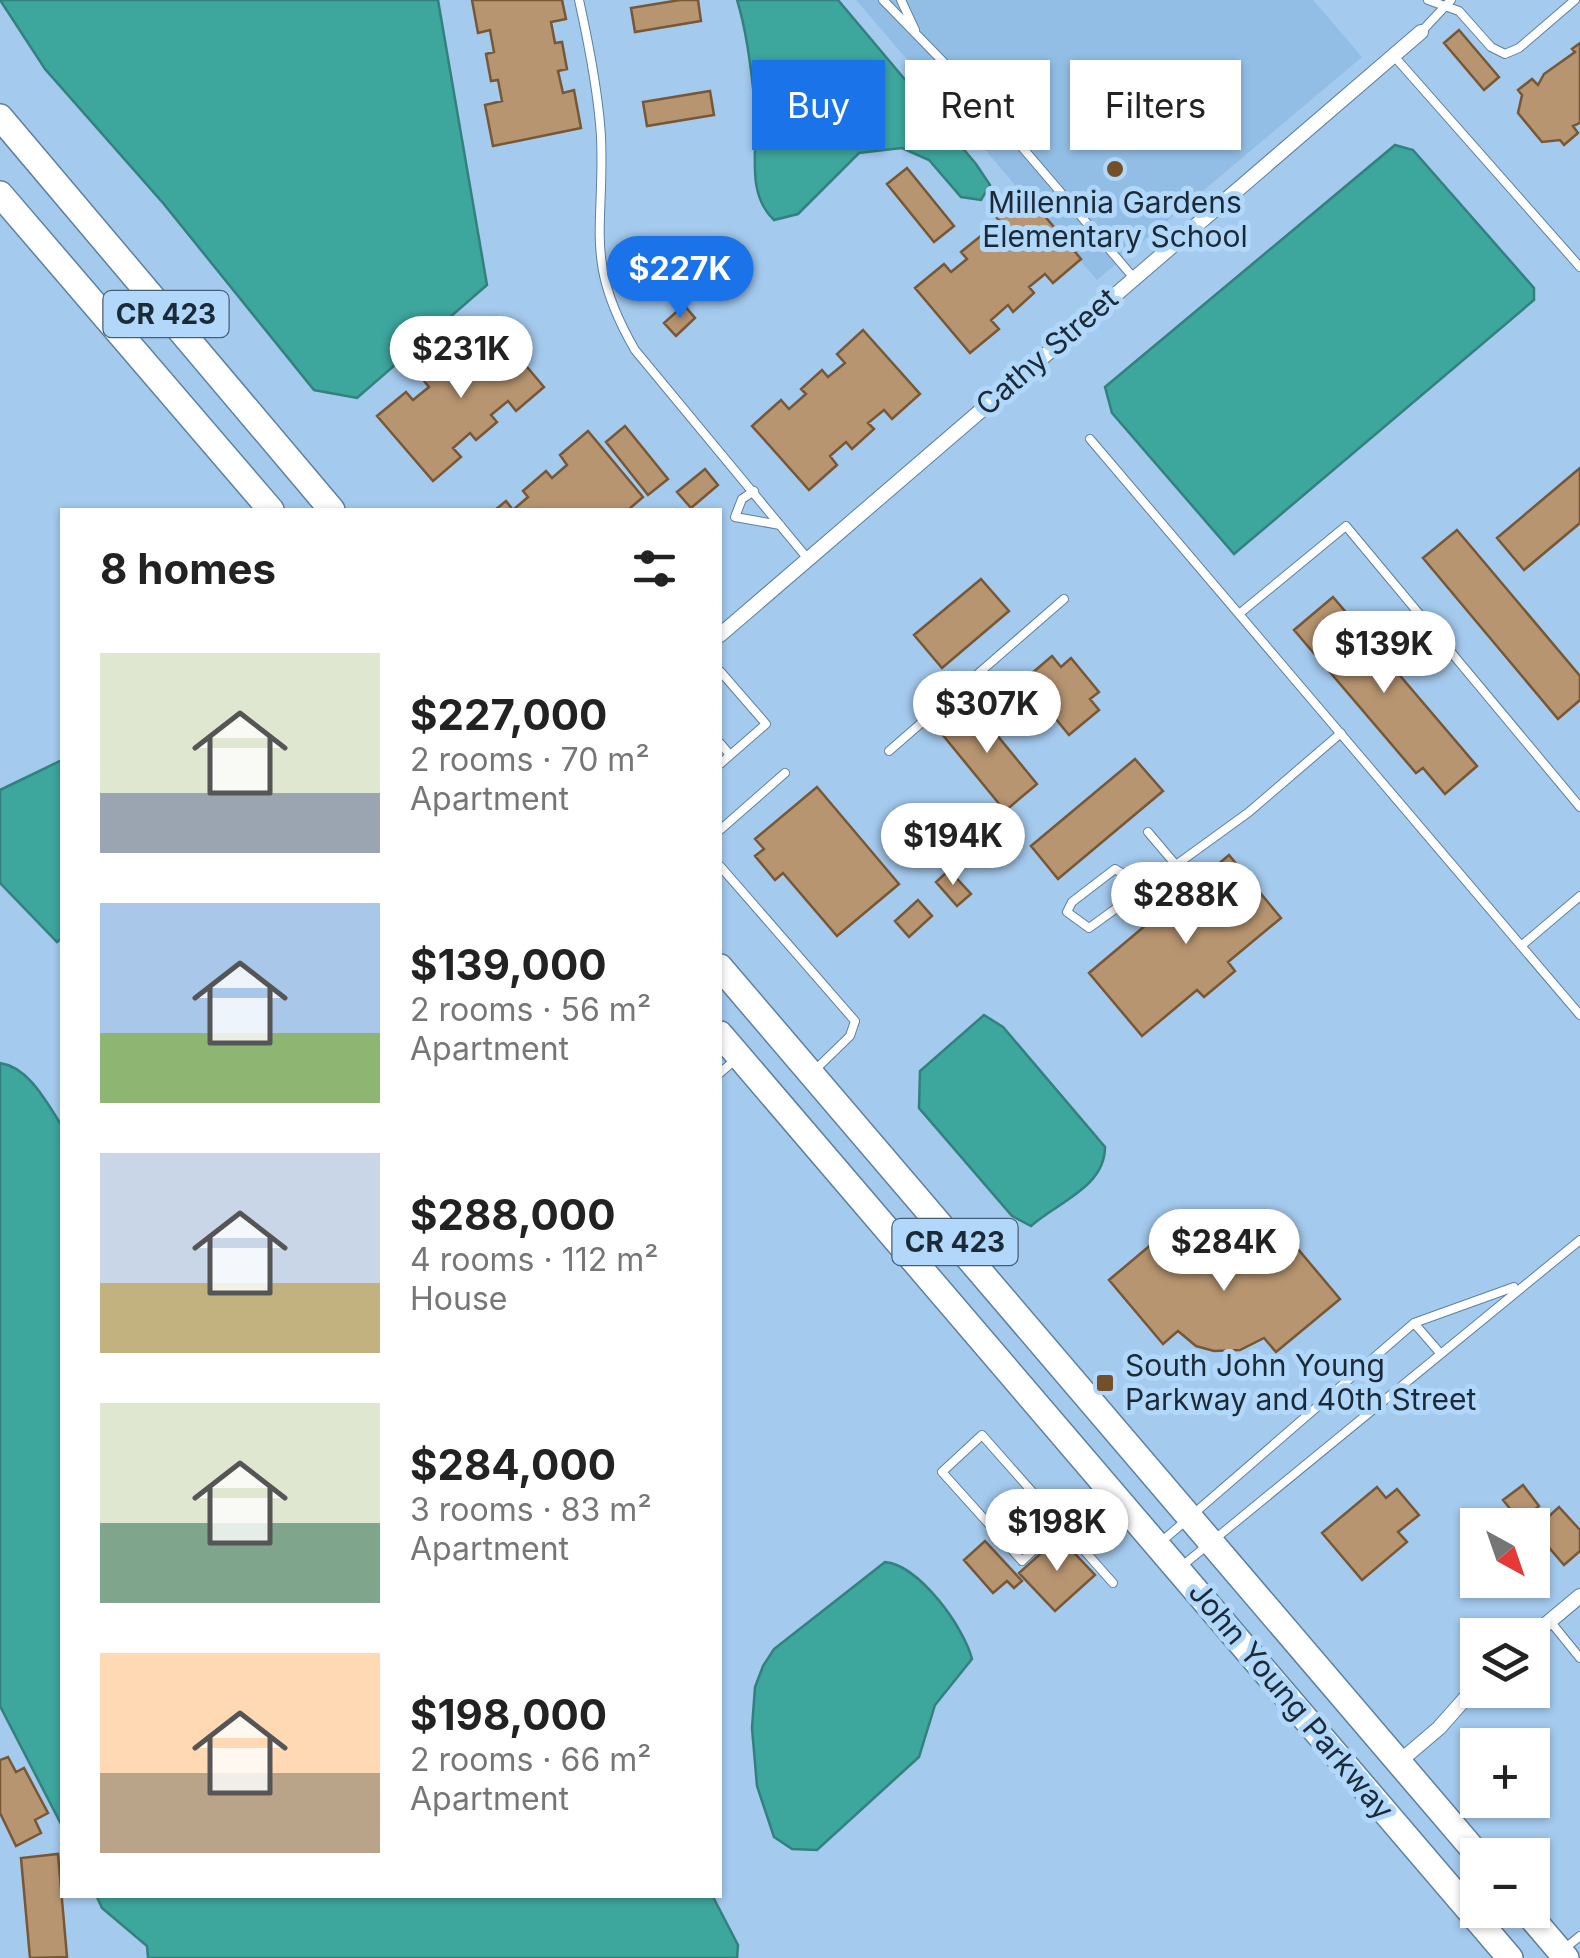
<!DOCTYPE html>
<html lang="en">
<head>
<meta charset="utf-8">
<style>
  body { margin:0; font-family:Inter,sans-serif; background:#f6f6f6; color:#222; height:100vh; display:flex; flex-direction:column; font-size:38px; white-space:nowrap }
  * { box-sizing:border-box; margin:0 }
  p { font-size:32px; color:#767676 }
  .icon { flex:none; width:55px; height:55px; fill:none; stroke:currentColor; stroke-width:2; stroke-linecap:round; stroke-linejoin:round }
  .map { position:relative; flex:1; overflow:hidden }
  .sheet { position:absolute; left:60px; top:508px; width:662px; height:1390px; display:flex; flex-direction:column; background:#fff; border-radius:0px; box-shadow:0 2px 8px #0004 }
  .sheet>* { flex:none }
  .hud { position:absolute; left:752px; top:60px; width:678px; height:90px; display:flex; gap:20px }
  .needle { width:65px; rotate:140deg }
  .tools { position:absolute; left:1460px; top:1508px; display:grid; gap:20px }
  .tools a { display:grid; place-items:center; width:90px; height:90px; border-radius:0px; background:#fff; box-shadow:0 2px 8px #0004; font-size:50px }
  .price { position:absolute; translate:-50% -85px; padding:0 22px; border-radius:35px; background:#fff; color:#222; font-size:32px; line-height:65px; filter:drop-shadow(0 2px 5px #0008) }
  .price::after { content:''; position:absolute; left:50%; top:60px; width:30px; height:22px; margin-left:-15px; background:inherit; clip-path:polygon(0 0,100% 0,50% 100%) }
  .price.selected { background:#1a73e8; color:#fff }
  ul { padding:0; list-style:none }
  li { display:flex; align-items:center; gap:30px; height:250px; padding:0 40px }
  li span { display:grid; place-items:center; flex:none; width:280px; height:200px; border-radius:0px; color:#555 }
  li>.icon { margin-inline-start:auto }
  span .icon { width:120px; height:120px; fill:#fffc; stroke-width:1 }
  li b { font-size:42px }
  h2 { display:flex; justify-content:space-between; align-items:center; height:120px; padding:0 40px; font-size:42px }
  .chip { padding:0 35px; border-radius:0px; background:#fff; box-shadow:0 2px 8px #0004; font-size:35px; line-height:90px }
  .chip.selected { background:#1a73e8; color:#fff }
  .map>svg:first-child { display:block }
</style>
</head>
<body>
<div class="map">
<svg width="1580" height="1958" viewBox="0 0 1580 1958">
  <rect width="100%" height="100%" fill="#a4caee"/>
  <path fill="#92bee5" d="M 856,0 L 1313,0 L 1362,57 L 1097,280 Z"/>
  <path fill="#3da69d" stroke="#33817e" stroke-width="2.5" d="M 0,0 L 438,0 L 487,285 L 357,398 L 314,390 L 163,203 L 45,69 Z
    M 737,0 L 838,0 L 976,164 L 990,185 L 981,200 L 961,197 L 929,160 L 902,148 L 884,150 L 859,153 L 798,214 L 774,220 C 744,192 759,145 755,108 C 752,74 747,32 737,0 Z
    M 1395,145 L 1413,150 L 1534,288 L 1534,300 L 1234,554 L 1112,413 L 1105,387 Z
    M 62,760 L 62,938 L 57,942 L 0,883 L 0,790 Z
    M 984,1015 L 1003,1027 L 1105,1147 C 1105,1187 1058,1202 1031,1226 L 1012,1216 L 919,1108 L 920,1071 Z
    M 0,1063 C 29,1067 47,1103 62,1126 L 62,1826 L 0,1706 Z
    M 885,1562 C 919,1565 964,1627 972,1659 L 935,1705 L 919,1757 L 817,1850 L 792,1849 L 774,1837 L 757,1786 L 752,1728 L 755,1687 L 763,1666 L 774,1649 Z
    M 96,1895 L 712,1895 L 738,1945 L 737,1958 L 148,1958 L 147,1946 L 102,1908 Z"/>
  <path fill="#b89571" stroke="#775735" stroke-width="2.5" d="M 472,0 L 562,0 L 566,19 L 551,22 L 555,43 L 562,42 L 567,69 L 558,71 L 563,93 L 574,90 L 581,128 L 493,146 L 485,105 L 502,101 L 498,80 L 491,81 L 486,54 L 494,52 L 490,30 L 478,33 Z
    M 680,0 L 698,0 L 701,21 L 635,32 L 631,8 Z
    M 1459,30 L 1499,77 L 1484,90 L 1444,43 Z
    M 1580,43 L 1580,123 L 1573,126 L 1578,133 L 1564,145 L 1560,140 L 1542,142 L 1518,113 L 1522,95 L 1518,90 L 1532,79 L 1538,85 L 1544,74 L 1575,52 L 1572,49 Z
    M 710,91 L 714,115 L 647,126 L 643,102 Z
    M 907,168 L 954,226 L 934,242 L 887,184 Z
    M 1026,194 L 1081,259 L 1053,283 L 1045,274 L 1029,287 L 1034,293 L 1013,312 L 1008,305 L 991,320 L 999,329 L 970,353 L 915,288 L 944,264 L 951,272 L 967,259 L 961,252 L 982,235 L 988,241 L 1005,227 L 997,218 Z
    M 684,305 L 695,318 L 676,336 L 664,323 Z
    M 488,321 L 544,387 L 516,411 L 508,401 L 491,415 L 497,422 L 476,440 L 470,433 L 453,448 L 461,457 L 433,481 L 377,416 L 406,392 L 413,400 L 429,387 L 424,381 L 446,362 L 451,369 L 467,355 L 459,345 Z
    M 863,330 L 920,394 L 892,419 L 884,410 L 868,423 L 874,429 L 852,449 L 846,442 L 830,456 L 837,465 L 809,490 L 752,426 L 781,400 L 789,409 L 806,394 L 801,389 L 822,370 L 828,377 L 845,363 L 837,354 Z
    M 625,426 L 668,479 L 648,495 L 606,442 Z
    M 588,431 L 643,497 L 628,510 L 495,510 L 506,501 L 513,510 L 528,497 L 523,491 L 546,471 L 552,478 L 567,465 L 560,455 Z
    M 1580,468 L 1580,523 L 1524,570 L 1497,538 Z
    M 705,469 L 718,485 L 691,508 L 677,492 Z
    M 1457,530 L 1580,676 L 1580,700 L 1558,719 L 1423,558 Z
    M 981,579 L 1009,611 L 942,668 L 914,635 Z
    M 1333,597 L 1477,766 L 1445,794 L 1423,768 L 1416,773 L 1294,630 Z
    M 1052,656 L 1061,667 L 1071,658 L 1099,692 L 1090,699 L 1099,710 L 1069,735 L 1024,680 Z
    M 969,701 L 1037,784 L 1005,811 L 937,728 Z
    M 1135,759 L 1163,791 L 1058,879 L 1031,846 Z
    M 817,787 L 899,884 L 837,936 L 783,873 L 775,880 L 755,856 L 764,849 L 755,839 Z
    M 1229,855 L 1281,918 L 1228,962 L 1235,971 L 1204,997 L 1197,990 L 1142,1036 L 1089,973 Z
    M 949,870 L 971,894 L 957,906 L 936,882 Z
    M 918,900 L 932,916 L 909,937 L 895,921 Z
    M 1172,1227 L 1198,1258 L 1225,1244 L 1244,1251 L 1254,1263 L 1287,1236 L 1340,1299 L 1276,1352 L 1264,1338 L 1240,1350 L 1214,1351 L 1196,1346 L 1178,1331 L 1163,1344 L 1109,1280 Z
    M 1523,1485 L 1539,1506 L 1520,1521 L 1503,1500 Z
    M 1377,1487 L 1386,1498 L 1397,1489 L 1419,1515 L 1398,1532 L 1407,1542 L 1362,1580 L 1322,1533 Z
    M 1559,1507 L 1580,1530 L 1580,1551 L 1564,1565 L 1534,1530 Z
    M 1059,1537 L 1095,1575 L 1055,1611 L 1019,1573 Z
    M 985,1541 L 1022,1581 L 1014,1588 L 1007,1581 L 993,1593 L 964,1560 Z
    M 8,1757 L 16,1772 L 24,1768 L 48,1813 L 35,1820 L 41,1833 L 16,1846 L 0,1813 L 0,1760 Z
    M 58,1854 L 67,1957 L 30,1958 L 21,1858 Z"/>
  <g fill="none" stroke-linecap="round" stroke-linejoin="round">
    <defs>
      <path id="lane" d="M 579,0 C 589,45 598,90 601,136 C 605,230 583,260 635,350 L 808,559
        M 883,0 L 992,112 L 1133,277
        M 901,0 L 915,30
        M 1428,0 L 1459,11 L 1491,47 L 1505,54 L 1519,48 L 1575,0
        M 1421,32 L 1451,0
        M 1393,55 L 1580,267
        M 1090,439 L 1580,1015
        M 754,491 L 742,499 L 735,517 L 780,525
        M 1239,614 L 1346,526 L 1580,807
        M 720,671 L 766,724 L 720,764
        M 720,743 L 730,755
        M 889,751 L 1064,599
        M 720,830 L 785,773
        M 1148,832 L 1176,865
        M 720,866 L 855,1021 L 850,1036 L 814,1071
        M 1131,895 L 1128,877 L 1115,869 L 1072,902 L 1067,912 L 1089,928 L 1249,812 L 1341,733
        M 1521,946 L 1580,896
        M 720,1073 L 736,1059
        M 1414,1323 L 1440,1353
        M 1060,1525 L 1022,1561 L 942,1472 L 982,1435 L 1113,1583
        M 1161,1542 L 1414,1323 L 1514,1287
        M 1182,1566 L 1580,1240
        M 1550,1621 L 1580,1658
        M 1564,1949 L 1580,1936"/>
      <path id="street" d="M 720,635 L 1421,32
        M 1532,1636 L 1580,1596
        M 1399,1762 L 1439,1728 L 1478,1684"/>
      <path id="highway" d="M 0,117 L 332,510
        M 0,194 L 271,510
        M 720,967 L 1478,1855
        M 720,1034 L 1510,1958
        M 1525,1910 L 1566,1958"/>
    </defs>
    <use href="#lane" stroke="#5c80a1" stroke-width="10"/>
    <use href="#street" stroke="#5c80a1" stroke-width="16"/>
    <use href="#highway" stroke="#5c80a1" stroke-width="28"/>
    <use href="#lane" stroke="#fff" stroke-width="8"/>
    <use href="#street" stroke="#fff" stroke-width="14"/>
    <use href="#highway" stroke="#fff" stroke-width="25"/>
  </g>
  <g fill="#74502a" stroke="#b1d8fb" stroke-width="4">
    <circle cx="1115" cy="169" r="10"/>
    <rect x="1095" y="1373" width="20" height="20" rx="5"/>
  </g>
  <g text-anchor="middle" stroke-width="10" stroke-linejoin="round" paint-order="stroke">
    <g fill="#b1d8fb" stroke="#485e72" stroke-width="2.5">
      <rect x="103.5" y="291" width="125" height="46" rx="8"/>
      <rect x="892.5" y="1219" width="125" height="46" rx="8"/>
    </g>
    <g font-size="28" font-weight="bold" fill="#1b2a37">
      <text x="166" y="324">CR 423</text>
      <text x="955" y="1252">CR 423</text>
    </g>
    <g font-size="30" fill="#1b2a37" stroke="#b1d8fb">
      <text x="1115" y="213">Millennia Gardens<tspan x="1115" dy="34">Elementary School</tspan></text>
      <text x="1125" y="1376" text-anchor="start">South John Young<tspan x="1125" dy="34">Parkway and 40th Street</tspan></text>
    </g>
    <g font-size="30" fill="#1b2a37" stroke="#b1d8fb">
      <text transform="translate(1047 352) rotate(-41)" y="10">Cathy Street</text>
      <text transform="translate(1291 1701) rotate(50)" y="10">John Young Parkway</text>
    </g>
  </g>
</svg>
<div class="tools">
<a><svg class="needle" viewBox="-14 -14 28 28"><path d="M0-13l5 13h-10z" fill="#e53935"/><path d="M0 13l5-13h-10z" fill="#767676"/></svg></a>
<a><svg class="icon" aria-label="layers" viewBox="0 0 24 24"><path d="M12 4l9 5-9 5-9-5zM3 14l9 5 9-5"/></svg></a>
<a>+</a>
<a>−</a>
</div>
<b class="price selected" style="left:680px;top:321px">$227K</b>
<b class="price" style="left:461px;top:401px">$231K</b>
<b class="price" style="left:1384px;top:696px">$139K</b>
<b class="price" style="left:987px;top:756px">$307K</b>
<b class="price" style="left:953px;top:888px">$194K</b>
<b class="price" style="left:1186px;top:947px">$288K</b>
<b class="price" style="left:1224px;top:1294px">$284K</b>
<b class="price" style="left:1057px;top:1574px">$198K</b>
<div class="hud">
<a class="chip selected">Buy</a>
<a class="chip">Rent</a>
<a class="chip">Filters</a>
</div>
<section class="sheet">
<h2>8 homes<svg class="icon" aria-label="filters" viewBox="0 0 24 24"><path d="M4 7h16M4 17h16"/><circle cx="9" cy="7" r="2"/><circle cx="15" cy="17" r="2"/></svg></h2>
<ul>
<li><span style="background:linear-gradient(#dfe7d0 70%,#9aa5b1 0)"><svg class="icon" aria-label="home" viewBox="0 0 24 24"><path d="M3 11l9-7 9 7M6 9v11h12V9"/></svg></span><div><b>$227,000</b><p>2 rooms · 70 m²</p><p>Apartment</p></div></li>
<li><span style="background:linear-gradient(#a9c7e8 65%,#8fb573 0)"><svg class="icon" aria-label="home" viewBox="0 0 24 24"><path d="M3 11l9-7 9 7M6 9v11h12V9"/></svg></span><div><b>$139,000</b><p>2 rooms · 56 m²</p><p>Apartment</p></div></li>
<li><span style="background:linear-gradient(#c9d6e8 65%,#c2b280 0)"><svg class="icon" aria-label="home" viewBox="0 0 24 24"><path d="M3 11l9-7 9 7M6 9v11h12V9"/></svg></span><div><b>$288,000</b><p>4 rooms · 112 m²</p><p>House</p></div></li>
<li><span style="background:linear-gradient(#dfe7d0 60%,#7fa58c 0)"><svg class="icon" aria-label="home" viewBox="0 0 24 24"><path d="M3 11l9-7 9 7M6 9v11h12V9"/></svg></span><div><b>$284,000</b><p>3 rooms · 83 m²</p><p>Apartment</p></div></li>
<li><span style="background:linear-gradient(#ffd9b3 60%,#b9a48a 0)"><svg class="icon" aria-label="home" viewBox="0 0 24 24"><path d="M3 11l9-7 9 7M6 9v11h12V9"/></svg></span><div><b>$198,000</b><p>2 rooms · 66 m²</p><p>Apartment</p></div></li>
</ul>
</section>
</div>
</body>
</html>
